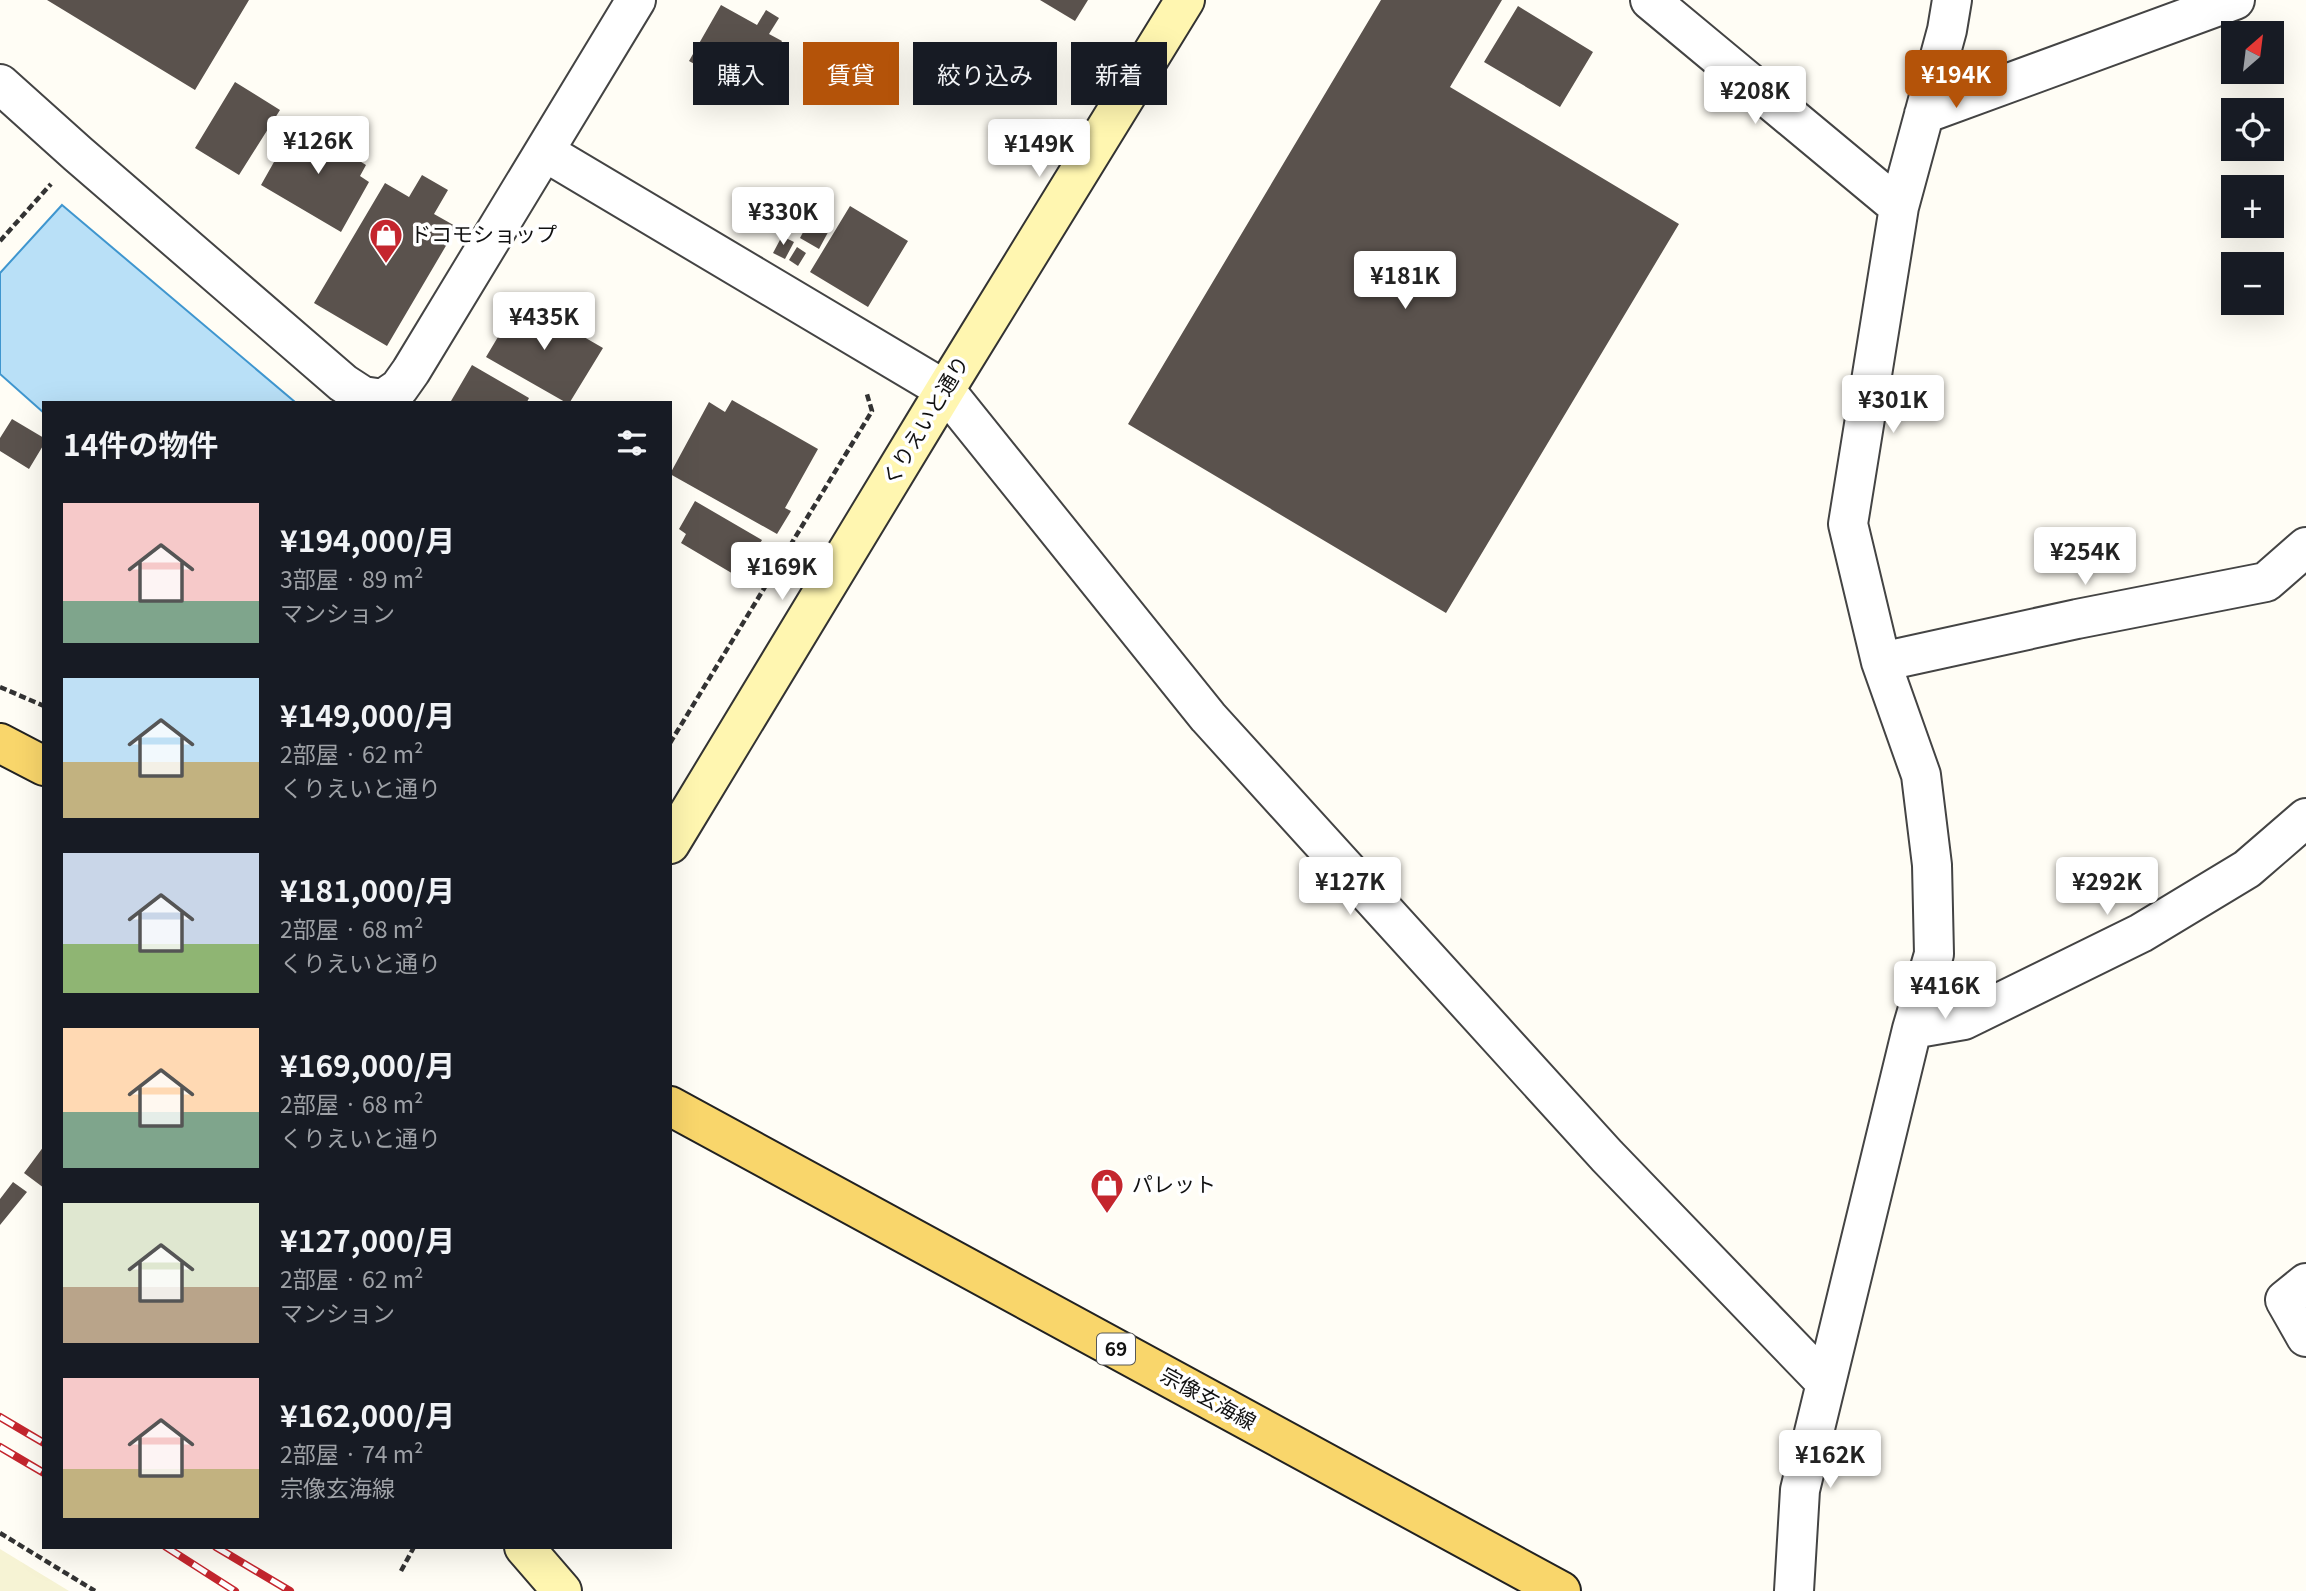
<!DOCTYPE html>
<html lang="ja">
<head>
<meta charset="utf-8">
<style>
  body { margin:0; font-family:Georgia,"Noto Sans JP",serif; background:#20242c; color:#f1f3f6; height:100vh; display:flex; flex-direction:column; font-size:26px; white-space:nowrap }
  * { box-sizing:border-box; margin:0 }
  p { font-size:23px; color:#9ea1a6 }
  .icon { flex:none; width:38px; height:38px; fill:none; stroke:currentColor; stroke-width:2; stroke-linecap:round; stroke-linejoin:round }
  .map { position:relative; flex:1; overflow:hidden }
  .side { position:absolute; left:42px; top:401px; width:630px; height:1148px; display:flex; flex-direction:column; background:#171b24; border-radius:0px; box-shadow:0 7px 28px #0002 }
  .side>* { flex:none }
  .banner { position:absolute; left:693px; top:42px; width:665px; height:63px; display:flex; gap:14px }
  .needle { width:46px; rotate:28deg }
  .controls { position:absolute; left:2221px; top:21px; display:grid; gap:14px }
  .controls a { display:grid; place-items:center; width:63px; height:63px; border-radius:0px; background:#171b24; box-shadow:0 7px 28px #0002; font-size:35px }
  .price { position:absolute; translate:-50% -60px; padding:0 16px; border-radius:7px; background:#fff; color:#222; font-size:23px; line-height:46px; filter:drop-shadow(0 2px 4px #0008) }
  .price::after { content:''; position:absolute; left:50%; top:42px; width:21px; height:16px; margin-left:-10px; background:inherit; clip-path:polygon(0 0,100% 0,50% 100%) }
  .price.active { background:#b45309; color:#fff }
  ul { padding:0; list-style:none }
  li { display:flex; align-items:center; gap:21px; height:175px; padding:0 21px }
  li span { display:grid; place-items:center; flex:none; width:196px; height:140px; border-radius:0px; color:#555 }
  li>.icon { margin-inline-start:auto }
  span .icon { width:84px; height:84px; fill:#fffc; stroke-width:1 }
  li b { font-size:30px }
  h2 { display:flex; justify-content:space-between; align-items:center; height:84px; padding:0 21px; font-size:30px }
  .tag { padding:0 24px; border-radius:0px; background:#171b24; box-shadow:0 7px 28px #0002; font-size:24px; line-height:63px }
  .tag.active { background:#b45309; color:#fff }
  .map>svg:first-child { display:block }
</style>
</head>
<body>
<div class="map">
<svg width="2306" height="1591" viewBox="0 0 2306 1591">
  <rect width="100%" height="100%" fill="#fffdf5"/>
  <path fill="#f6f3d4" d="M 0,1549 L 69,1591 L 0,1591 Z"/>
  <path fill="#b9e0f7" stroke="#3f96cf" stroke-width="2" d="M 62,205 L 295,402 L 44,402 L 44,413 L 0,374 L 0,273 Z"/>
  <path fill="#5a524d" d="M 47,0 L 249,0 L 195,90 Z
    M 1040,0 L 1088,0 L 1075,21 Z
    M 1381,0 L 1502,0 L 1450,87 L 1679,224 L 1446,613 L 1128,424 Z
    M 721,5 L 757,25 L 766,10 L 779,18 L 769,34 L 782,41 L 773,57 L 781,62 L 771,81 L 761,76 L 750,95 L 689,61 Z
    M 1518,6 L 1593,52 L 1560,107 L 1484,62 Z
    M 235,82 L 280,110 L 239,175 L 195,148 Z
    M 296,123 L 328,141 L 334,131 L 352,141 L 345,152 L 366,165 L 360,176 L 369,182 L 341,232 L 261,185 Z
    M 422,175 L 448,190 L 434,214 L 457,227 L 387,346 L 314,303 L 385,183 L 409,197 Z
    M 850,206 L 908,241 L 868,307 L 810,272 Z
    M 813,213 L 833,223 L 819,249 L 800,238 Z
    M 782,236 L 794,242 L 785,259 L 773,253 Z
    M 797,247 L 806,253 L 798,266 L 789,260 Z
    M 520,300 L 603,348 L 570,402 L 565,402 L 486,357 Z
    M 472,365 L 529,398 L 527,402 L 451,401 Z
    M 732,400 L 818,449 L 785,508 L 791,511 L 777,534 L 670,474 L 709,402 L 725,412 Z
    M 12,419 L 44,438 L 44,444 L 29,469 L 0,451 L 0,438 Z
    M 695,501 L 762,540 L 740,578 L 681,543 L 686,534 L 679,529 Z
    M 44,1146 L 44,1188 L 24,1173 Z
    M 13,1182 L 27,1192 L 0,1225 L 0,1199 Z"/>
  <g fill="none" stroke-linecap="round" stroke-linejoin="round">
    <defs>
      <path id="street" d="M 1650,0 L 1899,207
        M 0,84 L 78,154 L 343,383 L 363,396 L 383,399 L 399,388 L 411,371 L 636,0
        M 1924,114 L 2235,0
        M 545,152 L 945,390 L 1208,717 L 1607,1156 L 1825,1382
        M 1881,662 L 2077,619 L 2266,582 L 2306,547
        M 1912,1029 L 1964,1020 L 2141,933 L 2247,869 L 2306,818
        M 2306,1283 L 2285,1300 L 2306,1337
        M 1794,1591 L 1800,1490 L 1912,1029 L 1934,954 L 1932,865 L 1921,775 L 1881,662 L 1848,524 L 1899,207 L 1947,30 L 1952,0"/>
      <path id="secondary" d="M 670,844 L 945,390 L 1185,0
        M 524,1547 L 562,1591"/>
      <path id="primary" d="M 0,743 L 44,766
        M 670,1106 L 1561,1591"/>
    </defs>
    <use href="#street" stroke="#444" stroke-width="42"/>
    <use href="#secondary" stroke="#333" stroke-width="42"/>
    <use href="#primary" stroke="#222" stroke-width="42"/>
    <path stroke="#333" stroke-width="4.5" stroke-dasharray="7 3.5" stroke-linecap="butt" d="M 0,241 L 51,184
      M 0,687 L 44,706
      M 670,743 L 872,411 L 866,391
      M 0,1533 L 95,1591
      M 401,1571 L 414,1547"/>
    <use href="#street" stroke="#fff" stroke-width="38"/>
    <use href="#secondary" stroke="#fff6b0" stroke-width="38"/>
    <use href="#primary" stroke="#f9d66b" stroke-width="38"/>
    <defs>
      <path id="rail" d="M 0,1417 L 44,1443
        M 0,1447 L 44,1473
        M 166,1547 L 235,1591
        M 216,1547 L 290,1591"/>
    </defs>
    <use href="#rail" stroke="#c4262e" stroke-width="8"/>
    <use href="#rail" stroke="#fff" stroke-width="5" stroke-dasharray="16" stroke-linecap="butt"/>
  </g>
  <defs>
    <symbol id="shop-pin" viewBox="-11 -11 22 30"><path d="M0 17L-7.5 6A9.5 9.5 0 1 1 7.5 6Z" fill="#c4262e" stroke="#fff"/><path d="M-5-2.5h2.3a2.7 3.5 0 0 1 5.4 0H5L5.5 6h-11ZM-1.5-2.5h3a1.5 2.3 0 0 0-3 0Z" fill="#fff"/></symbol>
  </defs>
  <g fill-rule="evenodd">
    <use href="#shop-pin" x="367" y="216" width="38" height="52"/>
    <use href="#shop-pin" x="1088" y="1166" width="38" height="52"/>
  </g>
  <g text-anchor="middle" stroke-width="7" stroke-linejoin="round" paint-order="stroke">
    <rect fill="#fff" stroke="#585858" stroke-width="2" x="1097" y="1333.5" width="38" height="31" rx="5"/>
    <g font-size="19" font-weight="bold" fill="#111">
      <text x="1116" y="1356">69</text>
    </g>
    <g font-size="21" fill="#111" stroke="#fff" text-anchor="start">
      <text x="410" y="242">ドコモショップ</text>
      <text x="1132" y="1192">パレット</text>
    </g>
    <g font-size="21" fill="#111" stroke="#fff">
      <text transform="translate(926 421) rotate(-59)" y="7">くりえいと通り</text>
      <text transform="translate(1208 1399) rotate(29)" y="7">宗像玄海線</text>
    </g>
  </g>
</svg>
<div class="controls">
<a><svg class="needle" viewBox="-14 -14 28 28"><path d="M0-13l5 13h-10z" fill="#e53935"/><path d="M0 13l5-13h-10z" fill="#9ea1a6"/></svg></a>
<a><svg class="icon" aria-label="locate" viewBox="0 0 24 24"><circle cx="12" cy="12" r="6"/><path d="M12 2v4M12 18v4M2 12h4M18 12h4"/></svg></a>
<a>+</a>
<a>−</a>
</div>
<b class="price active" style="left:1956px;top:110px">¥194K</b>
<b class="price" style="left:1755px;top:126px">¥208K</b>
<b class="price" style="left:318px;top:176px">¥126K</b>
<b class="price" style="left:1039px;top:179px">¥149K</b>
<b class="price" style="left:783px;top:247px">¥330K</b>
<b class="price" style="left:1405px;top:311px">¥181K</b>
<b class="price" style="left:544px;top:352px">¥435K</b>
<b class="price" style="left:1893px;top:435px">¥301K</b>
<b class="price" style="left:2085px;top:587px">¥254K</b>
<b class="price" style="left:782px;top:602px">¥169K</b>
<b class="price" style="left:1350px;top:917px">¥127K</b>
<b class="price" style="left:2107px;top:917px">¥292K</b>
<b class="price" style="left:1945px;top:1021px">¥416K</b>
<b class="price" style="left:1830px;top:1490px">¥162K</b>
<div class="banner">
<a class="tag">購入</a>
<a class="tag active">賃貸</a>
<a class="tag">絞り込み</a>
<a class="tag">新着</a>
</div>
<section class="side">
<h2>14件の物件<svg class="icon" aria-label="filters" viewBox="0 0 24 24"><path d="M4 7h16M4 17h16"/><circle cx="9" cy="7" r="2"/><circle cx="15" cy="17" r="2"/></svg></h2>
<ul>
<li><span style="background:linear-gradient(#f6c9c9 70%,#7fa58c 0)"><svg class="icon" aria-label="home" viewBox="0 0 24 24"><path d="M3 11l9-7 9 7M6 9v11h12V9"/></svg></span><div><b>¥194,000/月</b><p>3部屋 · 89 m²</p><p>マンション</p></div></li>
<li><span style="background:linear-gradient(#bfe0f5 60%,#c2b280 0)"><svg class="icon" aria-label="home" viewBox="0 0 24 24"><path d="M3 11l9-7 9 7M6 9v11h12V9"/></svg></span><div><b>¥149,000/月</b><p>2部屋 · 62 m²</p><p>くりえいと通り</p></div></li>
<li><span style="background:linear-gradient(#c9d6e8 65%,#8fb573 0)"><svg class="icon" aria-label="home" viewBox="0 0 24 24"><path d="M3 11l9-7 9 7M6 9v11h12V9"/></svg></span><div><b>¥181,000/月</b><p>2部屋 · 68 m²</p><p>くりえいと通り</p></div></li>
<li><span style="background:linear-gradient(#ffd9b3 60%,#7fa58c 0)"><svg class="icon" aria-label="home" viewBox="0 0 24 24"><path d="M3 11l9-7 9 7M6 9v11h12V9"/></svg></span><div><b>¥169,000/月</b><p>2部屋 · 68 m²</p><p>くりえいと通り</p></div></li>
<li><span style="background:linear-gradient(#dfe7d0 60%,#b9a48a 0)"><svg class="icon" aria-label="home" viewBox="0 0 24 24"><path d="M3 11l9-7 9 7M6 9v11h12V9"/></svg></span><div><b>¥127,000/月</b><p>2部屋 · 62 m²</p><p>マンション</p></div></li>
<li><span style="background:linear-gradient(#f6c9c9 65%,#c2b280 0)"><svg class="icon" aria-label="home" viewBox="0 0 24 24"><path d="M3 11l9-7 9 7M6 9v11h12V9"/></svg></span><div><b>¥162,000/月</b><p>2部屋 · 74 m²</p><p>宗像玄海線</p></div></li>
</ul>
</section>
</div>
</body>
</html>
